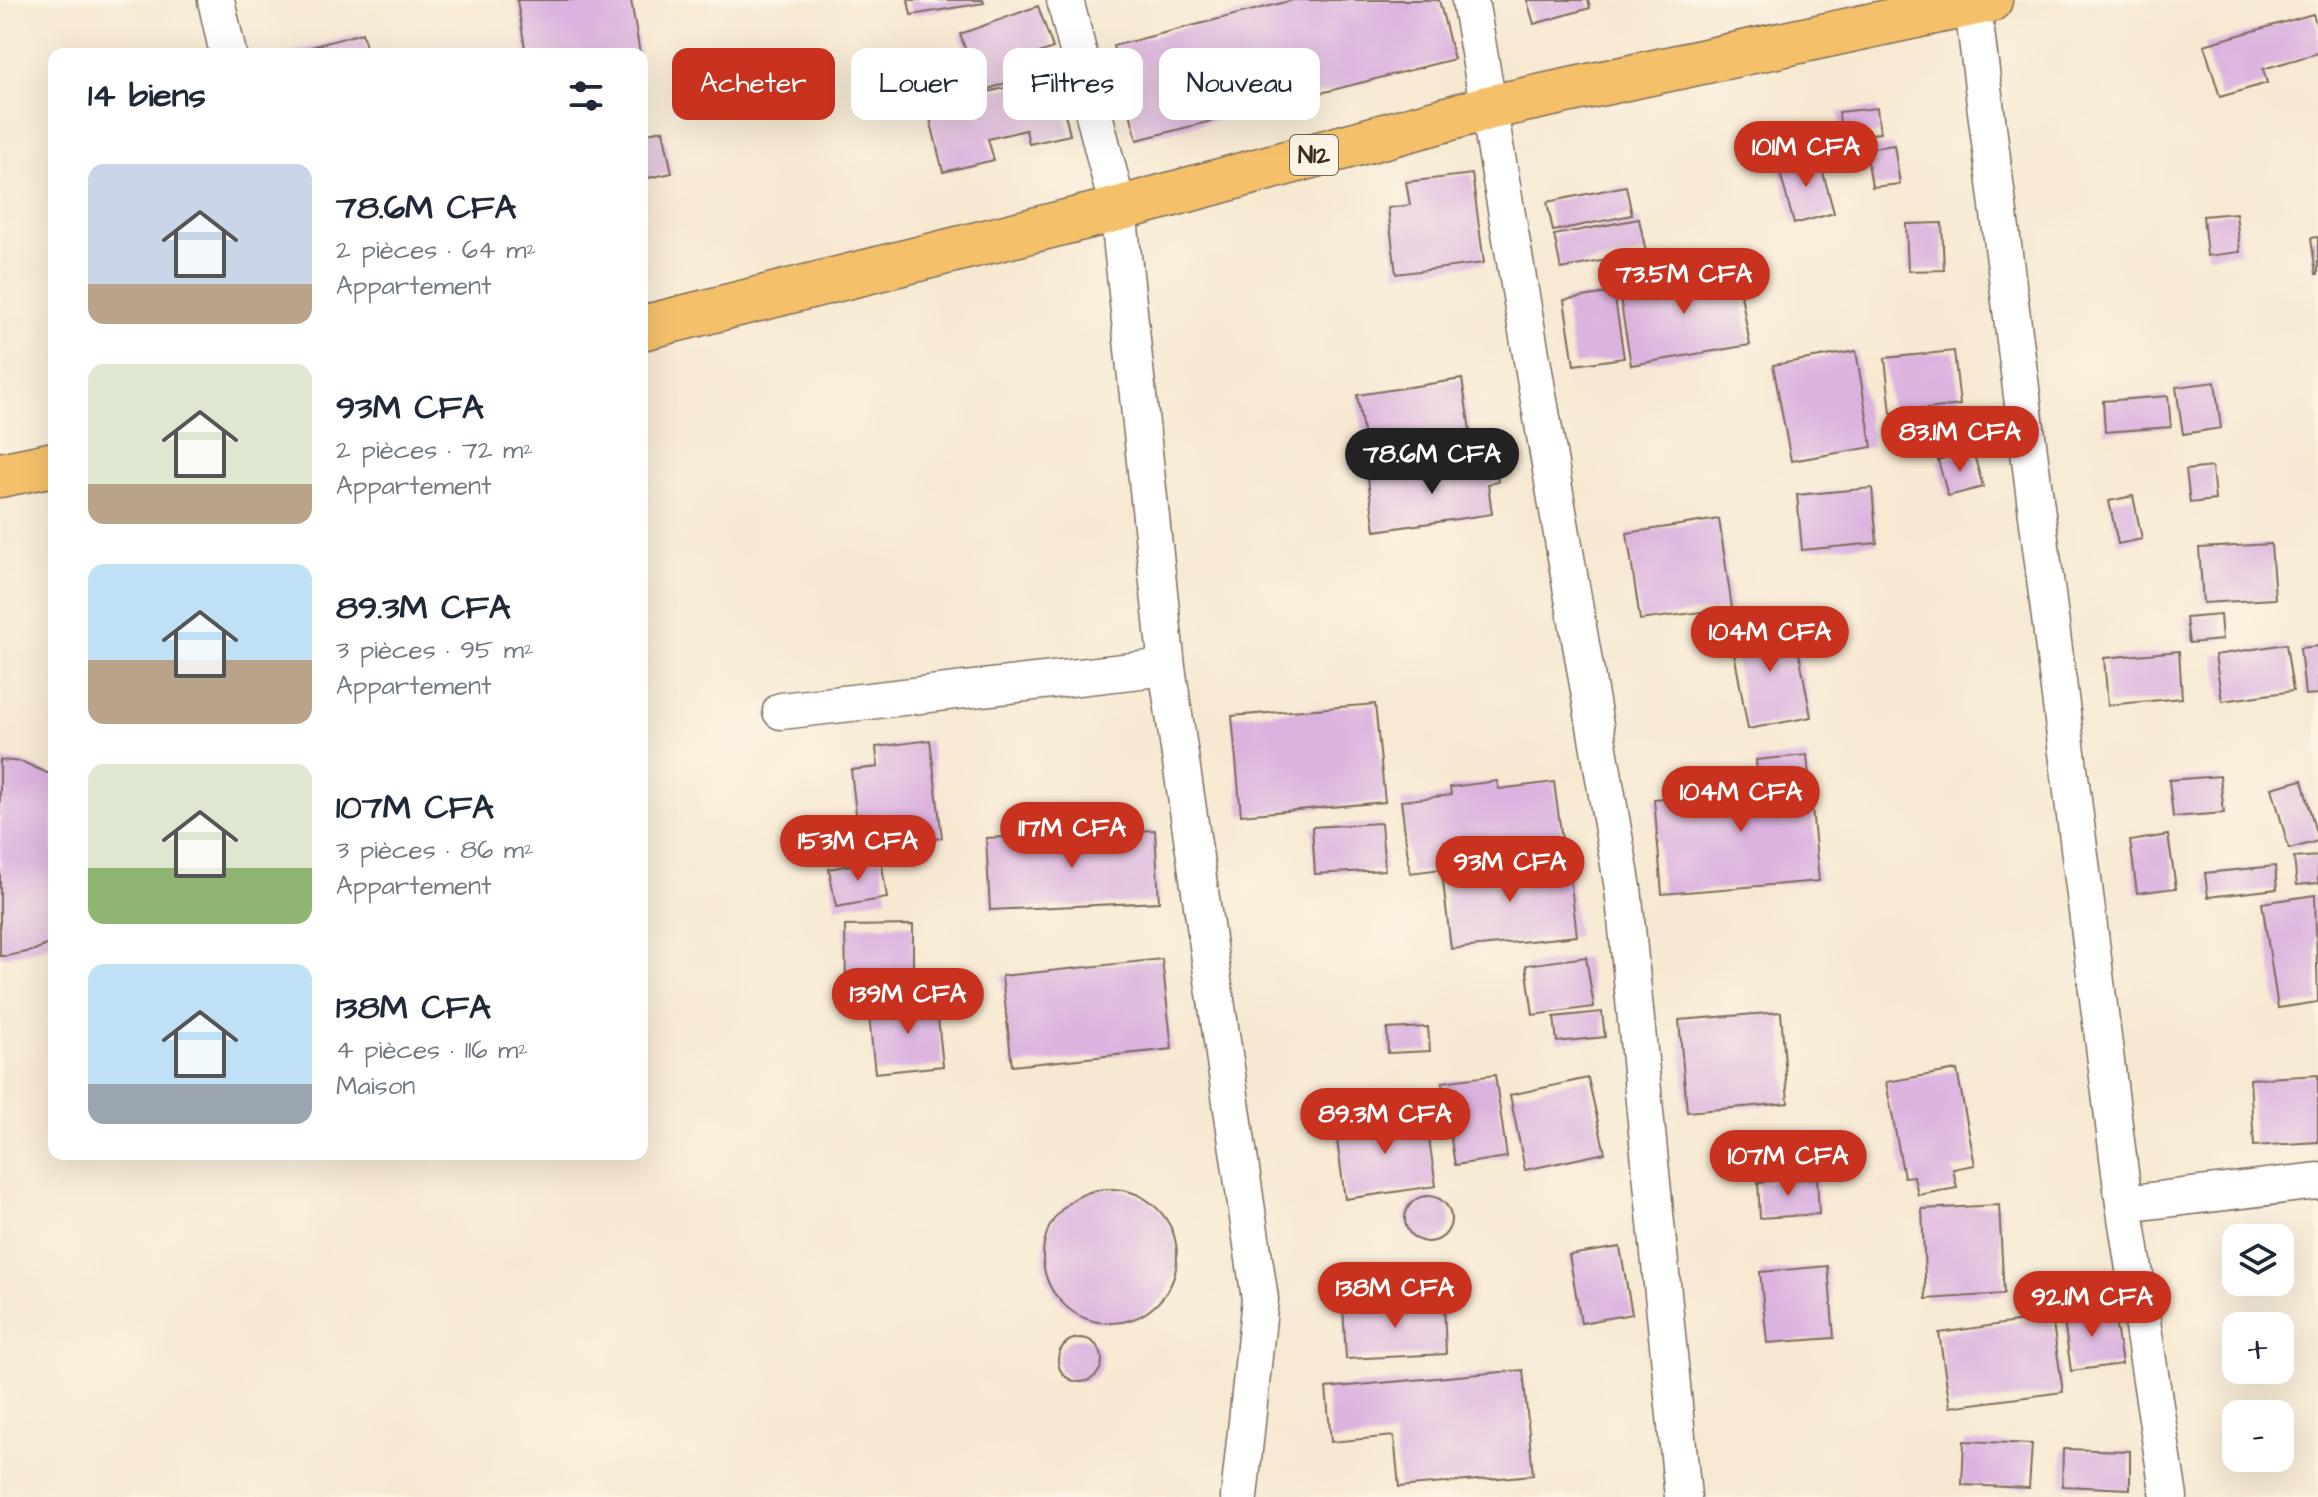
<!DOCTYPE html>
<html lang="fr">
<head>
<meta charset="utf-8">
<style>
  body { margin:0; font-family:"Architects Daughter",sans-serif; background:#f2f2f3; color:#1f2937; height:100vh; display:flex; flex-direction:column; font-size:30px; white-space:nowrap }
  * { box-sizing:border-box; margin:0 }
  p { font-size:26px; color:#747a83 }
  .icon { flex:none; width:44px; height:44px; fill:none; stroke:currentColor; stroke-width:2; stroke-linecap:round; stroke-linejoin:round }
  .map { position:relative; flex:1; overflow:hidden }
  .drawer { position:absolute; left:48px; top:48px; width:600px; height:1112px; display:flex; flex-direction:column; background:#fff; border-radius:16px; box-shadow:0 8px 32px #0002 }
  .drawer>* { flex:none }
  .banner { position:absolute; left:672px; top:48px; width:760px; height:72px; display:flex; gap:16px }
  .buttons { position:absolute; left:2222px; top:1224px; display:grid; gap:16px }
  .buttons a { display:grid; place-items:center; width:72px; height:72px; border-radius:16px; background:#fff; box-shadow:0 8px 32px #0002; font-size:40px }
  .price { position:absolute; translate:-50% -68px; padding:0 18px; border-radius:28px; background:#c8321e; color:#fff; font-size:26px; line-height:52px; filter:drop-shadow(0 2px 4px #0008) }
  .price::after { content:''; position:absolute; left:50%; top:48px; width:24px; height:18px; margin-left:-12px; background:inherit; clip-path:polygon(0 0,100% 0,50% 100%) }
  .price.selected { background:#222; color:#fff }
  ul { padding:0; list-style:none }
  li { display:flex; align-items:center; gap:24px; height:200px; padding:0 40px }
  li span { display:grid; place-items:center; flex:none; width:224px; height:160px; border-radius:16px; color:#555 }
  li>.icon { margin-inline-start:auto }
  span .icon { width:96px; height:96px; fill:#fffc; stroke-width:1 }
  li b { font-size:34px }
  h2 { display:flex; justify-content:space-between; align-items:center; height:96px; padding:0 40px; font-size:34px }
  .chip { padding:0 28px; border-radius:16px; background:#fff; box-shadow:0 8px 32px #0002; font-size:28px; line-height:72px }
  .chip.selected { background:#c8321e; color:#fff }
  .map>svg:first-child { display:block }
</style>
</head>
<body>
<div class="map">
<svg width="2318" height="1497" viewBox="0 0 2318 1497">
  <rect width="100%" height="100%" fill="#fcf5e5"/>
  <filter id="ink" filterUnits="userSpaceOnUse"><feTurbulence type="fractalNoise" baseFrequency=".0125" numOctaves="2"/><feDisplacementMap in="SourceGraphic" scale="16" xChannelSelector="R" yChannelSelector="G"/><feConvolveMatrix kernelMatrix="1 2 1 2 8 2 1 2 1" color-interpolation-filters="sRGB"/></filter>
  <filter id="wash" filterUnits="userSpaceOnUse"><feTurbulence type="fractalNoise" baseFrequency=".006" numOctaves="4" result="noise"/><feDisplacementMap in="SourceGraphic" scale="32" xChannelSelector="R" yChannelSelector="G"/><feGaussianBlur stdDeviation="1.8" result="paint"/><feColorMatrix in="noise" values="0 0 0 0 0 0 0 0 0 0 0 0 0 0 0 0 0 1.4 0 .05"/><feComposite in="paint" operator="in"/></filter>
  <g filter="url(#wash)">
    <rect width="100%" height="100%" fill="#f7e8d1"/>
    <g id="blocks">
      <path fill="#dbb3df" d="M 517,0 L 631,0 L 640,54 L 526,54 Z
        M 908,0 L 983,0 L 984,3 L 911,15 Z
        M 1293,0 L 1439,0 L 1454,59 L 1137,140 L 1113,46 Z
        M 1527,0 L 1588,0 L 1590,8 L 1534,24 Z
        M 1038,6 L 1053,48 L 1020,60 L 1026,76 L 980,92 L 960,34 Z
        M 2313,14 L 2318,30 L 2318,53 L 2263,69 L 2267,83 L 2220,97 L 2204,45 Z
        M 362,33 L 368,54 L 290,54 L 289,53 Z
        M 1056,76 L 1070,135 L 1029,144 L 1026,130 L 988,139 L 994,160 L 943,172 L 927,106 Z
        M 1877,108 L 1880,133 L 1841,137 L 1839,112 Z
        M 663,130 L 672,173 L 648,178 L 642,134 Z
        M 1894,145 L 1900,184 L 1872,187 L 1866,149 Z
        M 1818,154 L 1834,213 L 1794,224 L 1778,165 Z
        M 1472,174 L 1484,263 L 1396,274 L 1388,208 L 1410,205 L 1406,182 Z
        M 1626,186 L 1632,215 L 1553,231 L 1547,202 Z
        M 2236,213 L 2240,252 L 2207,256 L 2203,216 Z
        M 1639,219 L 1646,252 L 1561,269 L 1554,235 Z
        M 1942,223 L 1944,270 L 1908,271 L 1906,224 Z
        M 2318,237 L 2318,274 L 2316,274 L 2311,238 Z
        M 1736,266 L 1750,345 L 1631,365 L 1618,286 Z
        M 1614,292 L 1624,358 L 1574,365 L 1564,300 Z
        M 1856,351 L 1872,447 L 1791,461 L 1773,365 Z
        M 1954,351 L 1960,405 L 1891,413 L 1885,358 Z
        M 1462,379 L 1474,456 L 1410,467 L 1408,456 L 1368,462 L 1357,395 Z
        M 2215,382 L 2221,428 L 2183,434 L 2176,387 Z
        M 2168,396 L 2171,427 L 2105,432 L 2103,401 Z
        M 1973,451 L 1983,487 L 1948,496 L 1938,460 Z
        M 1494,461 L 1498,482 L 1488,484 L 1492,514 L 1375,531 L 1368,479 Z
        M 2212,467 L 2215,500 L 2190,503 L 2186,470 Z
        M 1872,488 L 1877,543 L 1802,550 L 1797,495 Z
        M 2133,496 L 2142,539 L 2118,544 L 2109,501 Z
        M 1719,519 L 1732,608 L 1640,620 L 1627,533 Z
        M 2271,544 L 2275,599 L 2203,603 L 2199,548 Z
        M 2220,615 L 2222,640 L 2189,643 L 2186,618 Z
        M 1793,620 L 1811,717 L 1748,729 L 1730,631 Z
        M 2286,644 L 2293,691 L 2222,701 L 2215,655 Z
        M 2318,646 L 2318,694 L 2305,695 L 2300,648 Z
        M 2179,651 L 2182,698 L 2108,705 L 2104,658 Z
        M 1375,704 L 1385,802 L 1241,815 L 1232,716 Z
        M 930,740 L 942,838 L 860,848 L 851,770 L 878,767 L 876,747 Z
        M 1807,755 L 1819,881 L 1662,894 L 1654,799 L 1758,790 L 1756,760 Z
        M 0,760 L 23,762 L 54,776 L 54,942 L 32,951 L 7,956 L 0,956 Z
        M 2220,776 L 2224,813 L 2173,817 L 2169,780 Z
        M 2302,780 L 2318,841 L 2289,849 L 2272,788 Z
        M 1497,781 L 1499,789 L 1554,782 L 1564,854 L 1410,873 L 1401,801 L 1451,795 L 1450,787 Z
        M 1381,823 L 1385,870 L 1315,874 L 1312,827 Z
        M 1155,830 L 1159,902 L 990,910 L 986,838 Z
        M 2168,835 L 2176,888 L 2137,893 L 2130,841 Z
        M 2318,856 L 2318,883 L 2297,885 L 2294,858 Z
        M 881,859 L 887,898 L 836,907 L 829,869 Z
        M 1568,860 L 1577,936 L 1451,949 L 1442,873 Z
        M 2275,866 L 2277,889 L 2208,897 L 2205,873 Z
        M 2315,895 L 2318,1002 L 2278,1008 L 2262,903 Z
        M 913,925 L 913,985 L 846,985 L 845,926 Z
        M 1586,957 L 1594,1007 L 1533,1015 L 1526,965 Z
        M 1162,959 L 1172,1049 L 1012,1066 L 1002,976 Z
        M 935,990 L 943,1066 L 875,1073 L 869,1015 L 907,1011 L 905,993 Z
        M 1602,1012 L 1605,1037 L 1557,1042 L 1554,1017 Z
        M 1781,1012 L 1788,1103 L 1687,1112 L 1679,1020 Z
        M 1428,1027 L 1430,1051 L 1388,1053 L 1387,1029 Z
        M 1957,1070 L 1975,1165 L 1953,1169 L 1957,1188 L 1918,1195 L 1914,1176 L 1904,1177 L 1886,1082 Z
        M 1495,1075 L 1507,1157 L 1455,1165 L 1442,1082 Z
        M 2318,1075 L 2318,1142 L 2254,1146 L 2250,1079 Z
        M 1588,1078 L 1605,1153 L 1525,1170 L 1510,1095 Z
        M 1425,1113 L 1436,1186 L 1345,1199 L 1335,1125 Z
        M 1817,1178 L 1819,1214 L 1760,1218 L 1758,1182 Z
        M1043 1256a67 67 0 1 1 134 0a67 67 0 1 1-134 0Z
        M1405 1219a23 23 0 1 1 46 0a23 23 0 1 1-46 0Z
        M 1999,1205 L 2004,1294 L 1926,1299 L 1922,1209 Z
        M 1620,1247 L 1632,1314 L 1581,1323 L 1569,1255 Z
        M 1828,1266 L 1834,1338 L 1767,1343 L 1760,1272 Z
        M 1444,1302 L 1446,1354 L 1346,1359 L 1343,1306 Z
        M 2113,1307 L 2122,1364 L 2071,1371 L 2063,1313 Z
        M 2052,1317 L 2063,1392 L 1950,1407 L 1939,1333 Z
        M1058 1360a22 22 0 1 1 44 0a22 22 0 1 1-44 0Z
        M 1523,1370 L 1533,1475 L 1399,1487 L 1394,1436 L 1331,1442 L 1326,1388 Z
        M 1964,1441 L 2032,1444 L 2029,1488 L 1962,1485 Z
        M 2063,1449 L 2130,1451 L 2130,1489 L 2062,1486 Z"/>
    </g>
  </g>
  <g filter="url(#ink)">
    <use href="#blocks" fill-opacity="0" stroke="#7d6c5d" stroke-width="2"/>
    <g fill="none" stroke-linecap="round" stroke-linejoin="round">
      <defs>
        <path id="minor" d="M 216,0 L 228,54
          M 1065,0 L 1118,209 L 1167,667 L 1260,1299 L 1239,1497
          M 1470,0 L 1623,888 L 1683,1497
          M 1972,0 L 2124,1204 L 2169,1497
          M 781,711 L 1167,667
          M 2124,1204 L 2318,1181"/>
        <path id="primary" d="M 642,328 L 1118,209 L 1487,108 L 1990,0
          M 0,475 L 54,464"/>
      </defs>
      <use href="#minor" stroke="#7d6c5d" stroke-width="39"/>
      <use href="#primary" stroke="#7d6c5d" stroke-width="47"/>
      <use href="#minor" stroke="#fff" stroke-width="36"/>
      <use href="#primary" stroke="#f4c16a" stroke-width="44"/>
    </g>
  </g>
  <g text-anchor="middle" stroke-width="8" stroke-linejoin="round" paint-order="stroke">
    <rect fill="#fcf5e5" stroke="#75675a" stroke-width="2" x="1290" y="135" width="48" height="40" rx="6"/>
    <g font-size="24" font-weight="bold" fill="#3b2a1e">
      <text x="1314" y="163">N12</text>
    </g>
  </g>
</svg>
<div class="buttons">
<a><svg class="icon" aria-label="layers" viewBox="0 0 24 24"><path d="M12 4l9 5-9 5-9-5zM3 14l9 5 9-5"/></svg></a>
<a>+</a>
<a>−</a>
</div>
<b class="price" style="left:1806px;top:189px">101M CFA</b>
<b class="price" style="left:1684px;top:316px">73.5M CFA</b>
<b class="price" style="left:1960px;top:474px">83.1M CFA</b>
<b class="price selected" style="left:1432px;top:496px">78.6M CFA</b>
<b class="price" style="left:1770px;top:674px">104M CFA</b>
<b class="price" style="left:1741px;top:834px">104M CFA</b>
<b class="price" style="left:1072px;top:870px">117M CFA</b>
<b class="price" style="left:858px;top:883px">153M CFA</b>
<b class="price" style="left:1510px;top:904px">93M CFA</b>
<b class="price" style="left:908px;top:1036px">139M CFA</b>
<b class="price" style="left:1385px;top:1156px">89.3M CFA</b>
<b class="price" style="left:1788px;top:1198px">107M CFA</b>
<b class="price" style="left:1395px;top:1330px">138M CFA</b>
<b class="price" style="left:2092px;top:1339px">92.1M CFA</b>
<div class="banner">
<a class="chip selected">Acheter</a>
<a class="chip">Louer</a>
<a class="chip">Filtres</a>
<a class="chip">Nouveau</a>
</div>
<section class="drawer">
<h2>14 biens<svg class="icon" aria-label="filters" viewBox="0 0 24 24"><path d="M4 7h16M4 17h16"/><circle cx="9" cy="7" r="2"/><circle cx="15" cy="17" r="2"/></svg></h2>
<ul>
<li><span style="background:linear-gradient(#c9d6e8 75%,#b9a48a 0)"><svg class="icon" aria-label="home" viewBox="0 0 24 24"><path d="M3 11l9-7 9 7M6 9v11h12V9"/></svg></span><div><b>78.6M CFA</b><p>2 pièces · 64 m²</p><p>Appartement</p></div></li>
<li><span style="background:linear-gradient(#dfe7d0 75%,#b9a48a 0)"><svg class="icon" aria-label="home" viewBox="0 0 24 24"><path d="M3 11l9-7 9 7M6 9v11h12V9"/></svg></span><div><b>93M CFA</b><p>2 pièces · 72 m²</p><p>Appartement</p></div></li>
<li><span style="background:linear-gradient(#bfe0f5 60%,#b9a48a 0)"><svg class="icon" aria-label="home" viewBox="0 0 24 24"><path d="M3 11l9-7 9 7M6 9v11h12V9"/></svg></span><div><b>89.3M CFA</b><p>3 pièces · 95 m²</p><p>Appartement</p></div></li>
<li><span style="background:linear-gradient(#dfe7d0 65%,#8fb573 0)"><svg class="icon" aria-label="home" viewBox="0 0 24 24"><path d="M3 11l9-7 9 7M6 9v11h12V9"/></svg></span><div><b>107M CFA</b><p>3 pièces · 86 m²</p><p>Appartement</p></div></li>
<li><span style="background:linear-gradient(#bfe0f5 75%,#9aa5b1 0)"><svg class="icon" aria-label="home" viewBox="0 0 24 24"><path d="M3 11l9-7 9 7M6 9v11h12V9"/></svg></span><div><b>138M CFA</b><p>4 pièces · 116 m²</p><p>Maison</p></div></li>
</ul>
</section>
</div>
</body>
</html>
